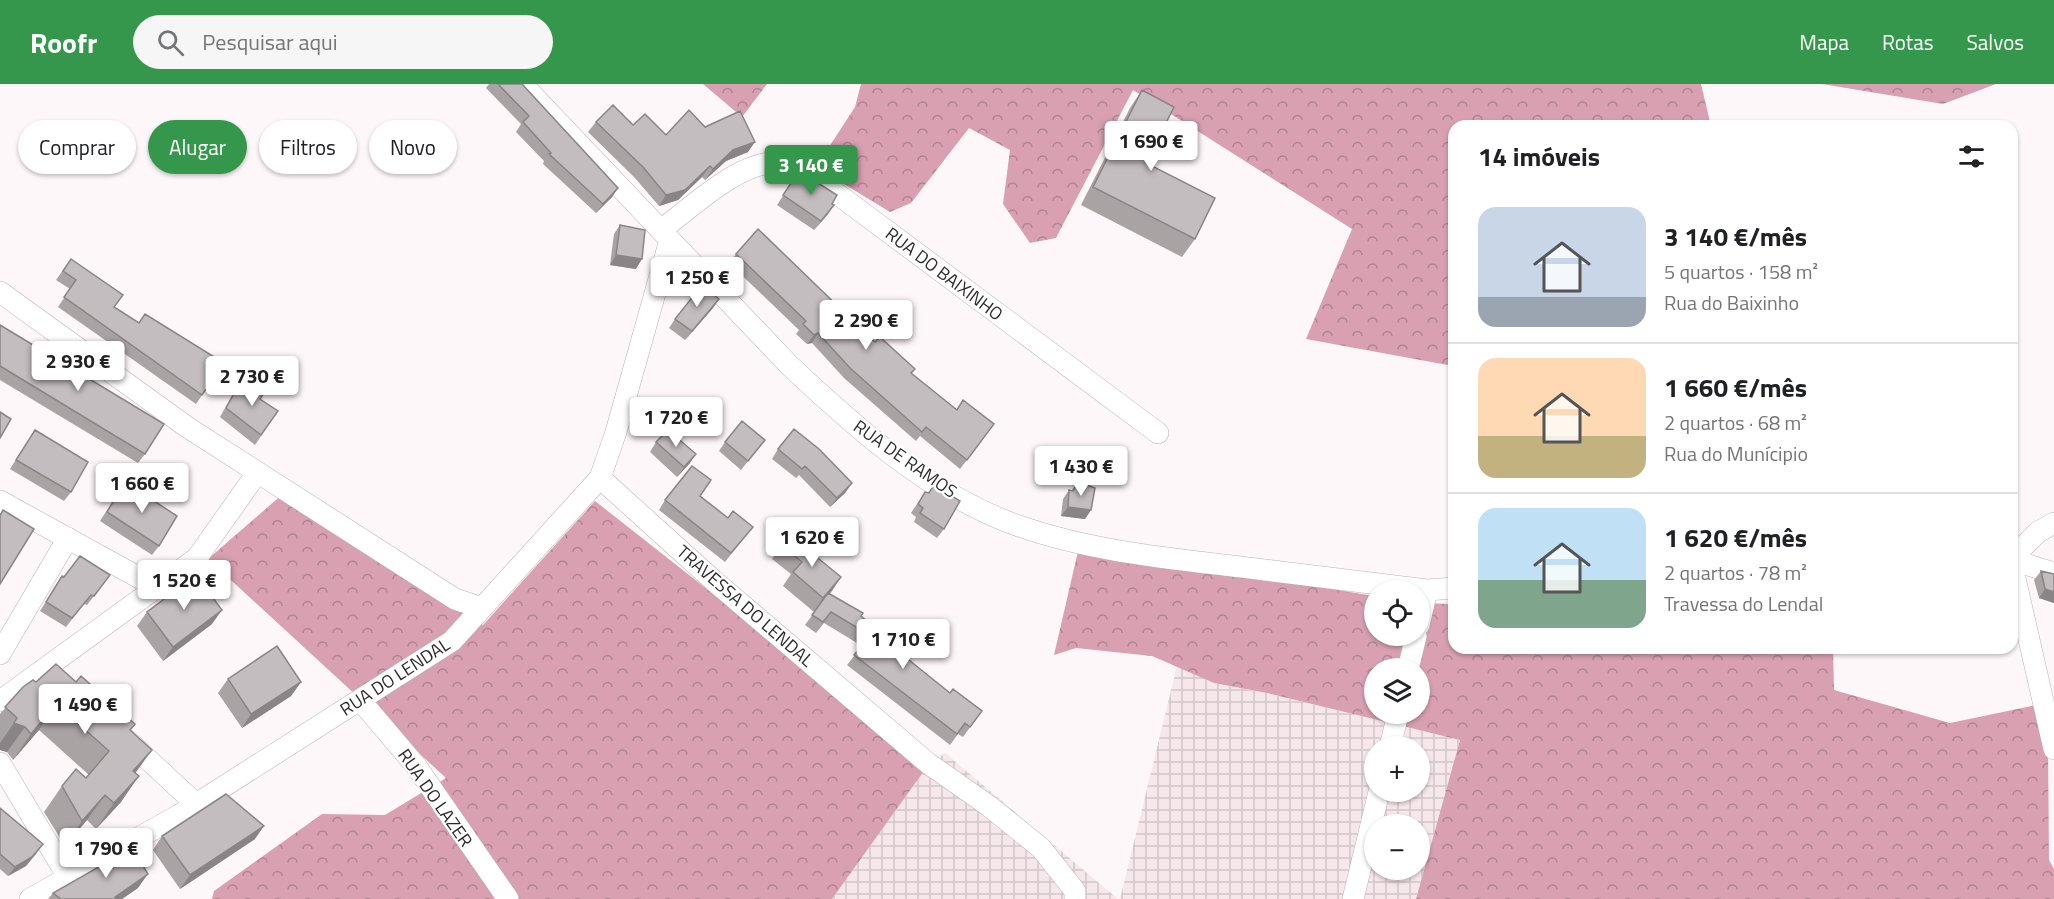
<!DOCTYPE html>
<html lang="pt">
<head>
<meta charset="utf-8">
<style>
  body { margin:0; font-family:"Titillium Web",sans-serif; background:#f6f6f6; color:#202124; height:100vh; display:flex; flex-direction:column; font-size:22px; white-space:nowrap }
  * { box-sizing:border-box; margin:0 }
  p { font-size:20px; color:#757577 }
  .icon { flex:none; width:33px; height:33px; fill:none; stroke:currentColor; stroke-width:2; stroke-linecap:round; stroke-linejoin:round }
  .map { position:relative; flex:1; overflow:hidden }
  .panel { position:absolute; left:1448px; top:36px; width:570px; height:534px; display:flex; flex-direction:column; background:#fff; border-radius:18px; box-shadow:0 2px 4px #0004 }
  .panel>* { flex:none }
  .hud { position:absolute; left:18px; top:36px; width:570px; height:54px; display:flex; gap:12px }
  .fabs { position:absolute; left:1364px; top:496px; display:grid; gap:12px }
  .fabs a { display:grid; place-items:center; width:66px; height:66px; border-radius:50%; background:#fff; box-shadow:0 2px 4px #0004; font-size:30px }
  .price { position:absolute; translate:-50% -51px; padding:0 14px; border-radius:6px; background:#fff; color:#222; font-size:20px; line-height:39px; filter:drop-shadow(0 2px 3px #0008) }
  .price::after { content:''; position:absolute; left:50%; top:36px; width:18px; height:14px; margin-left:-9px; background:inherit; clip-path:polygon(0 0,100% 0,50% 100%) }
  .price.on { background:#35974b; color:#fff }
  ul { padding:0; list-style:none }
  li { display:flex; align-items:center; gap:18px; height:150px; padding:0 30px }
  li+li { border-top:2px solid #e0e0e0 }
  li span { display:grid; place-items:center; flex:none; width:168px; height:120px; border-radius:18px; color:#555 }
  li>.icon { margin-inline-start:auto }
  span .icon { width:72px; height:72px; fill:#fffc; stroke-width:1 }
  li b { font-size:26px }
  h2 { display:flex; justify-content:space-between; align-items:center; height:72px; padding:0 30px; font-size:26px }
  .tag { padding:0 21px; border-radius:27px; background:#fff; box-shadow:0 2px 4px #0004; font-size:21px; line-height:54px }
  .tag.on { background:#35974b; color:#fff }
  header { display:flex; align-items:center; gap:36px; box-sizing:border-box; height:84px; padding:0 30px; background:#35974b; color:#fff }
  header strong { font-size:28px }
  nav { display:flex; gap:33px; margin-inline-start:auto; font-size:21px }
  .search { width:420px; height:54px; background:#f6f6f6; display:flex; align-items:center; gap:15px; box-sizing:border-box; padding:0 21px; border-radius:33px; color:#757577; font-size:22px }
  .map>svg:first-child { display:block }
</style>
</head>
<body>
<header>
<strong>Roofr</strong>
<div class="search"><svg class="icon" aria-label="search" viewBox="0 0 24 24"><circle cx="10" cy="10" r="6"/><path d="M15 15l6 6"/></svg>Pesquisar aqui</div>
<nav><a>Mapa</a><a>Rotas</a><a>Salvos</a></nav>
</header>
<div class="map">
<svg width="2054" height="815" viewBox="0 0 2054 815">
  <defs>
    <pattern id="industrial-grid" width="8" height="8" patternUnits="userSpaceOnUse" patternTransform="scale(1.5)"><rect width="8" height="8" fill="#f6e7ea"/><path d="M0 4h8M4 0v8" fill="none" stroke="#d3c6c9"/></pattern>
    <pattern id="forest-crowns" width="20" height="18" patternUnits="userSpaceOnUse" patternTransform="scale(1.5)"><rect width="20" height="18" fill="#d8a0b0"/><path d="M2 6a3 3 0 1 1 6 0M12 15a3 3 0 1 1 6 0" fill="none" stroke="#b0838f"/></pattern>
    <pattern id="water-waves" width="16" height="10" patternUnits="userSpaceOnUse" patternTransform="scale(1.5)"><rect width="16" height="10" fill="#88b18d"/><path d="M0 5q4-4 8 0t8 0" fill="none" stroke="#709073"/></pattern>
  </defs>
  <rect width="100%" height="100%" fill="#fef7f9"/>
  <path fill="url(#industrial-grid)" fill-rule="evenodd" d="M 1177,582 L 1214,599 L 1267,609 L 1460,656 L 1416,815 L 1120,815 ZM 1374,663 L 1419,663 L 1419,708 L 1374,708 ZM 1374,741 L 1419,741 L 1419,786 L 1374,786 Z
    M 945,669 L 1118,815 L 832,815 L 929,680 Z"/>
  <path fill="url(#forest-crowns)" fill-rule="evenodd" d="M 703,0 L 767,0 L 742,33 Z
    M 861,0 L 1701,0 L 1711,42 L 1454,42 L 1453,282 L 1306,255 L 1352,145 L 1133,6 L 1056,154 L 1030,159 L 1003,120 L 1010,66 L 969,44 L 911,119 L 890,128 L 816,83 L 855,23 Z
    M 1822,0 L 1996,0 L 1943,20 Z
    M 284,409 L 483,541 L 595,417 L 929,680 L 832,815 L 212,815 L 214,807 L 322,730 L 385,731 L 446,694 L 208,475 Z
    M 1079,463 L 1374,512 L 1374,552 L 1419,552 L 1419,519 L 1453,520 L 1454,564 L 1833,564 L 1834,606 L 1950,639 L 2051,618 L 2048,657 L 2049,776 L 2054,785 L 2054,815 L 1416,815 L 1460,656 L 1267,609 L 1214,599 L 1152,572 L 1076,564 L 1054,571 ZM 1374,585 L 1419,585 L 1419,630 L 1374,630 Z"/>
  <path fill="url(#water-waves)" d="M 1069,385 L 1089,397 L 1087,402 L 1066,396 Z"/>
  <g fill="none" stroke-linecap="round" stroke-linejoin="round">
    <defs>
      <path id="minor" d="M 522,0 L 789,281 C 856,344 930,411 1019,442 C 1084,465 1155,473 1224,481 C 1292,489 1360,498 1427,506 L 1454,504
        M 661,146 C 691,124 741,75 779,79 C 799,80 820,98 836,109 L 1158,349
        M 0,208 L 187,343 L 455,515 L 482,524
        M 600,394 L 713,496 L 929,680 L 989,722 L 1041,764 L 1075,807 L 1075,815
        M 0,417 L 156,503
        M 2012,474 L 2038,448 L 2054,439
        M 2012,476 L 2054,489
        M 2012,481 L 2054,665
        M 1419,541 L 1427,506
        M 0,570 L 68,454
        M 1408,585 L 1416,552
        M 360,616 L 416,682 L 508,815
        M 0,617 L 197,474 L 257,389
        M 127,656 L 196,720
        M 1390,663 L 1398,630
        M 0,679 L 68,793
        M 30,815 L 179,731 L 452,557 L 600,394 L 616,348 L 670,156
        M 1353,815 L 1379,708"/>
    </defs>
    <use href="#minor" stroke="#b9b2b4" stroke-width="22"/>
    <use href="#minor" stroke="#fff" stroke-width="21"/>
  </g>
  <path fill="#a9a3a4" d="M 489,0 L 522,0 L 618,104 L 612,113 L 596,129 L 543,80 L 544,77 L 516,48 L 521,40 L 486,4 Z
    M 1142,6 L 1146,79 L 1195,155 L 1182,173 L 1081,121 L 1130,24 Z
    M 596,38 L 633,41 L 666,51 L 705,43 L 748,68 L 726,77 L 705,96 L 702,93 L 678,116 L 659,122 L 635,94 L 588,48 Z
    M 799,87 L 828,130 L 814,146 L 777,121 Z
    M 620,141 L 636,185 L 610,181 L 614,150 Z
    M 736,170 L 875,258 L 912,290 L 957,326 L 963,316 L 994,340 L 960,385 L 920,352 L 916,357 L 844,294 L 812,259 L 807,260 L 796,250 L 799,246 L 729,179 Z
    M 71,175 L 114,223 L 138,239 L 224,279 L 196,320 L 58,223 L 70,205 L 56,196 Z
    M 719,215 L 713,224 L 685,256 L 669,244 L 675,235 Z
    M 0,241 L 145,370 L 138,379 L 0,296 Z
    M 241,297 L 260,315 L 278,327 L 255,361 L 220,333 L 235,306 Z
    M 35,346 L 71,408 L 64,417 L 10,385 Z
    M 765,356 L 741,386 L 719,367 L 725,358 Z
    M 656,358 L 690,379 L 677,393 L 650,368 Z
    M 778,365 L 852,399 L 845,409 L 830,423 L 799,391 L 796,394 L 772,375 Z
    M 125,398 L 159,462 L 152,471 L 100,437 Z
    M 1078,398 L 1091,426 L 1085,435 L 1061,432 L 1063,415 L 1069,406 L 1071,407 Z
    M 934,401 L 944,445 L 937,454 L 914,438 L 916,433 L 911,429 L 925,408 L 928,409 Z
    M 700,412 L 728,434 L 753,443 L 725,478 L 659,426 L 665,416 Z
    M 790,451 L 829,510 L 861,532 L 899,568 L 950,609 L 982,627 L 963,653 L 958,650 L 950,661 L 847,581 L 862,562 L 824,539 L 816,549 L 805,541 L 819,522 L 814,528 L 783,502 L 791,490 L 772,475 Z
    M 2041,487 L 2054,490 L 2054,519 L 2039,514 L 2034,496 Z
    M 110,491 L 87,521 L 84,520 L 66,543 L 40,527 L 62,492 L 64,493 Z
    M 147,528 L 212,540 L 163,577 L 137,542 Z
    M 228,595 L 301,598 L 291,612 L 242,644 L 218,609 Z
    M 23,603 L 131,646 L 136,689 L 121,718 L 96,745 L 87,736 L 65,762 L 44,728 L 62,702 L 86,694 L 89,691 L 39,646 L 13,676 L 7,668 L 0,666 L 0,630 Z
    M 0,724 L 37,769 L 26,782 L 8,792 L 0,785 Z
    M 162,752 L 255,755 L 180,805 L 153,766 Z
    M 138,804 L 122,815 L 48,815 L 53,809 Z"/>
  <path fill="#898486" d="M 755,58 L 748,68 L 726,77 L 705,96 L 713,85 L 733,66 Z
    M 710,82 L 702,93 L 678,116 L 659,122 L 666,111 Z
    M 618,104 L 612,113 L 596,129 L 603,120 Z
    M 834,121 L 828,130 L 814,146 L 821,137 Z
    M 616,171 L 642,175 L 636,185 L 610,181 Z
    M 719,215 L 713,224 L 685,256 L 692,247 Z
    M 818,249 L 812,259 L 807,260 L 814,251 Z
    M 696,370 L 690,379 L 677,393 L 684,383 Z
    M 852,399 L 845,409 L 830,423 L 837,414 Z
    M 1068,423 L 1091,426 L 1085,435 L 1061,432 Z
    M 841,493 L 832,507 L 814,528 L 823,514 Z
    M 2045,505 L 2054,508 L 2054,519 L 2039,514 Z
    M 222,526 L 212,540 L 163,577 L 173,563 Z
    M 301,598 L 291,612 L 242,644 L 251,630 Z
    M 56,620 L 39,646 L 13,676 L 31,650 Z
    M 14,639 L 25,643 L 7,668 L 0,666 L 0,659 Z
    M 152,666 L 134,691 L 133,687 Z
    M 139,692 L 121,718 L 96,745 L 114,719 Z
    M 105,711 L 87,736 L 65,762 L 82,737 Z
    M 264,742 L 255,755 L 180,805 L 190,791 Z
    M 43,760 L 26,782 L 8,792 L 15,783 Z
    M 148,790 L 138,804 L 122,815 L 113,815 L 115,813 Z"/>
  <path fill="#c4bdbf" stroke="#898486" stroke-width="1.5" d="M 498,0 L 522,0 L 618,104 L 603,120 L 549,70 L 551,69 L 523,38 L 529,32 Z
    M 1142,6 L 1174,23 L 1146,79 L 1215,114 L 1195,155 L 1093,103 Z
    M 613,21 L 633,41 L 645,30 L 666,51 L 689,26 L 705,43 L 740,27 L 755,58 L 733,66 L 713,85 L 710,82 L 685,106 L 666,111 L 643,83 L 596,38 Z
    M 799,87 L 837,111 L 832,120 L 834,121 L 821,137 L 783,111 Z
    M 620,141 L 645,146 L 642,175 L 616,171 Z
    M 758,145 L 875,258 L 880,253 L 915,285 L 911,289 L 957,326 L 963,316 L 994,340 L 967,376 L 926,343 L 922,348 L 850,284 L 818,249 L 814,251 L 803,240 L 806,237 L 736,170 Z
    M 71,175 L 123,211 L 114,223 L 139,239 L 145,230 L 224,279 L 202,311 L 64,213 L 76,196 L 63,187 Z
    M 702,201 L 719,215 L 692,247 L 675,235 Z
    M 0,241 L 164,340 L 145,370 L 0,282 Z
    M 241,297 L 247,301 L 250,298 L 264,309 L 260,315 L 278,327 L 261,351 L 226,324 Z
    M 0,328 L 11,335 L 0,354 Z
    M 742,337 L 765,356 L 748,377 L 725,358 Z
    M 794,345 L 819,365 L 852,399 L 837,414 L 805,382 L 802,385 L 778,365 Z
    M 35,346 L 88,378 L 71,408 L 16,376 Z
    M 668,346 L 696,370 L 684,383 L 656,358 Z
    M 692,382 L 711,396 L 700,412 L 728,434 L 733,427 L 753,443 L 731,469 L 665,416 Z
    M 125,398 L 177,432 L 159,462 L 107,428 Z
    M 1078,398 L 1095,404 L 1091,426 L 1068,423 L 1069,406 L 1073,407 Z
    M 934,401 L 960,417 L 944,445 L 920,429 L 923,424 L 918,420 L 925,408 L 929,409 Z
    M 3,426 L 34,445 L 0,500 L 0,432 Z
    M 790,451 L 841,493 L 823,514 L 793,488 L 802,478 L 782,461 Z
    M 80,472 L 110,491 L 94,512 L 91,511 L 72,534 L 46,518 L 62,492 L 64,493 Z
    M 2041,487 L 2054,490 L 2054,508 L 2045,505 Z
    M 196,491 L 222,526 L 173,563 L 147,528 Z
    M 828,509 L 863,529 L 861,532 L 901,566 L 899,568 L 950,609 L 953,605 L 982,627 L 970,643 L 965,639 L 957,650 L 854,571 L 871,552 L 831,528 L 823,538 L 812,531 Z
    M 277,562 L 301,598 L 251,630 L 228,595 Z
    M 56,580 L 76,598 L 81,592 L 135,640 L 130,646 L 152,666 L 133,687 L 139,692 L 114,719 L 105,711 L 82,737 L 62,702 L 76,685 L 86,694 L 109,667 L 56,620 L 31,650 L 25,643 L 14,639 L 17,634 L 5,623 L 23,603 L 33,596 L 36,598 Z
    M 226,710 L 264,742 L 190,791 L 162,752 Z
    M 0,724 L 43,760 L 32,773 L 15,783 L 0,770 Z
    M 132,764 L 148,790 L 115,813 L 117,815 L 61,815 L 53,809 Z"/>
  <g text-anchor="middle" stroke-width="4.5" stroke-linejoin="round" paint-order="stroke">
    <g font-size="18" fill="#2d2a2b" stroke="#fff">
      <text transform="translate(944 190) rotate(37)" y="6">RUA DO BAIXINHO</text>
      <text transform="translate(905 375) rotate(35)" y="6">RUA DE RAMOS</text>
      <text transform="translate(745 522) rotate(41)" y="6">TRAVESSA DO LENDAL</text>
      <text transform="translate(395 593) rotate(-33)" y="6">RUA DO LENDAL</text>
      <text transform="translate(435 714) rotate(55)" y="6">RUA DO LAZER</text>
    </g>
  </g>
</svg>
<div class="fabs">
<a><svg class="icon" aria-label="locate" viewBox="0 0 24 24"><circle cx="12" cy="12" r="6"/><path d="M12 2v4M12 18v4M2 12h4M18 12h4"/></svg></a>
<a><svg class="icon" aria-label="layers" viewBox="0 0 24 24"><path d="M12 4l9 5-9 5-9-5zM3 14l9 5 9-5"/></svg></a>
<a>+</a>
<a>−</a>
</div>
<b class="price" style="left:1151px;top:88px">1 690 €</b>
<b class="price on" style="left:811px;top:112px">3 140 €</b>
<b class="price" style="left:697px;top:224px">1 250 €</b>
<b class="price" style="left:866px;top:267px">2 290 €</b>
<b class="price" style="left:78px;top:308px">2 930 €</b>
<b class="price" style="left:252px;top:323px">2 730 €</b>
<b class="price" style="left:676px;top:364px">1 720 €</b>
<b class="price" style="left:1081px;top:413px">1 430 €</b>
<b class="price" style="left:142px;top:430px">1 660 €</b>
<b class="price" style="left:812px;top:484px">1 620 €</b>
<b class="price" style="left:184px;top:527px">1 520 €</b>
<b class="price" style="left:903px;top:586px">1 710 €</b>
<b class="price" style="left:85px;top:651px">1 490 €</b>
<b class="price" style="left:106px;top:795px">1 790 €</b>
<div class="hud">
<a class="tag">Comprar</a>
<a class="tag on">Alugar</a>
<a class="tag">Filtros</a>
<a class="tag">Novo</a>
</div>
<section class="panel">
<h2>14 imóveis<svg class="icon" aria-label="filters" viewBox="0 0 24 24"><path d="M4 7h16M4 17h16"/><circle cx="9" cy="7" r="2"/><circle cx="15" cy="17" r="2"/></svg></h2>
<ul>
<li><span style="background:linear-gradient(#c9d6e8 75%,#9aa5b1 0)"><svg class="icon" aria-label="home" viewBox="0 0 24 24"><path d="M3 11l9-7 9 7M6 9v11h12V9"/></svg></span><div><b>3 140 €/mês</b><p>5 quartos · 158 m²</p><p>Rua do Baixinho</p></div></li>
<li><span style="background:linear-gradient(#ffd9b3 65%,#c2b280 0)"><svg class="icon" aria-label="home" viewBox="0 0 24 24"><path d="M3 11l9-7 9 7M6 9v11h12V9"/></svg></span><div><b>1 660 €/mês</b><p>2 quartos · 68 m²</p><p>Rua do Munícipio</p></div></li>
<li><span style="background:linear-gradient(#bfe0f5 60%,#7fa58c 0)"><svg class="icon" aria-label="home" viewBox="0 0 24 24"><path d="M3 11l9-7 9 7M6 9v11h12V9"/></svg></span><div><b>1 620 €/mês</b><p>2 quartos · 78 m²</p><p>Travessa do Lendal</p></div></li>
</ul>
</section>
</div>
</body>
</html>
